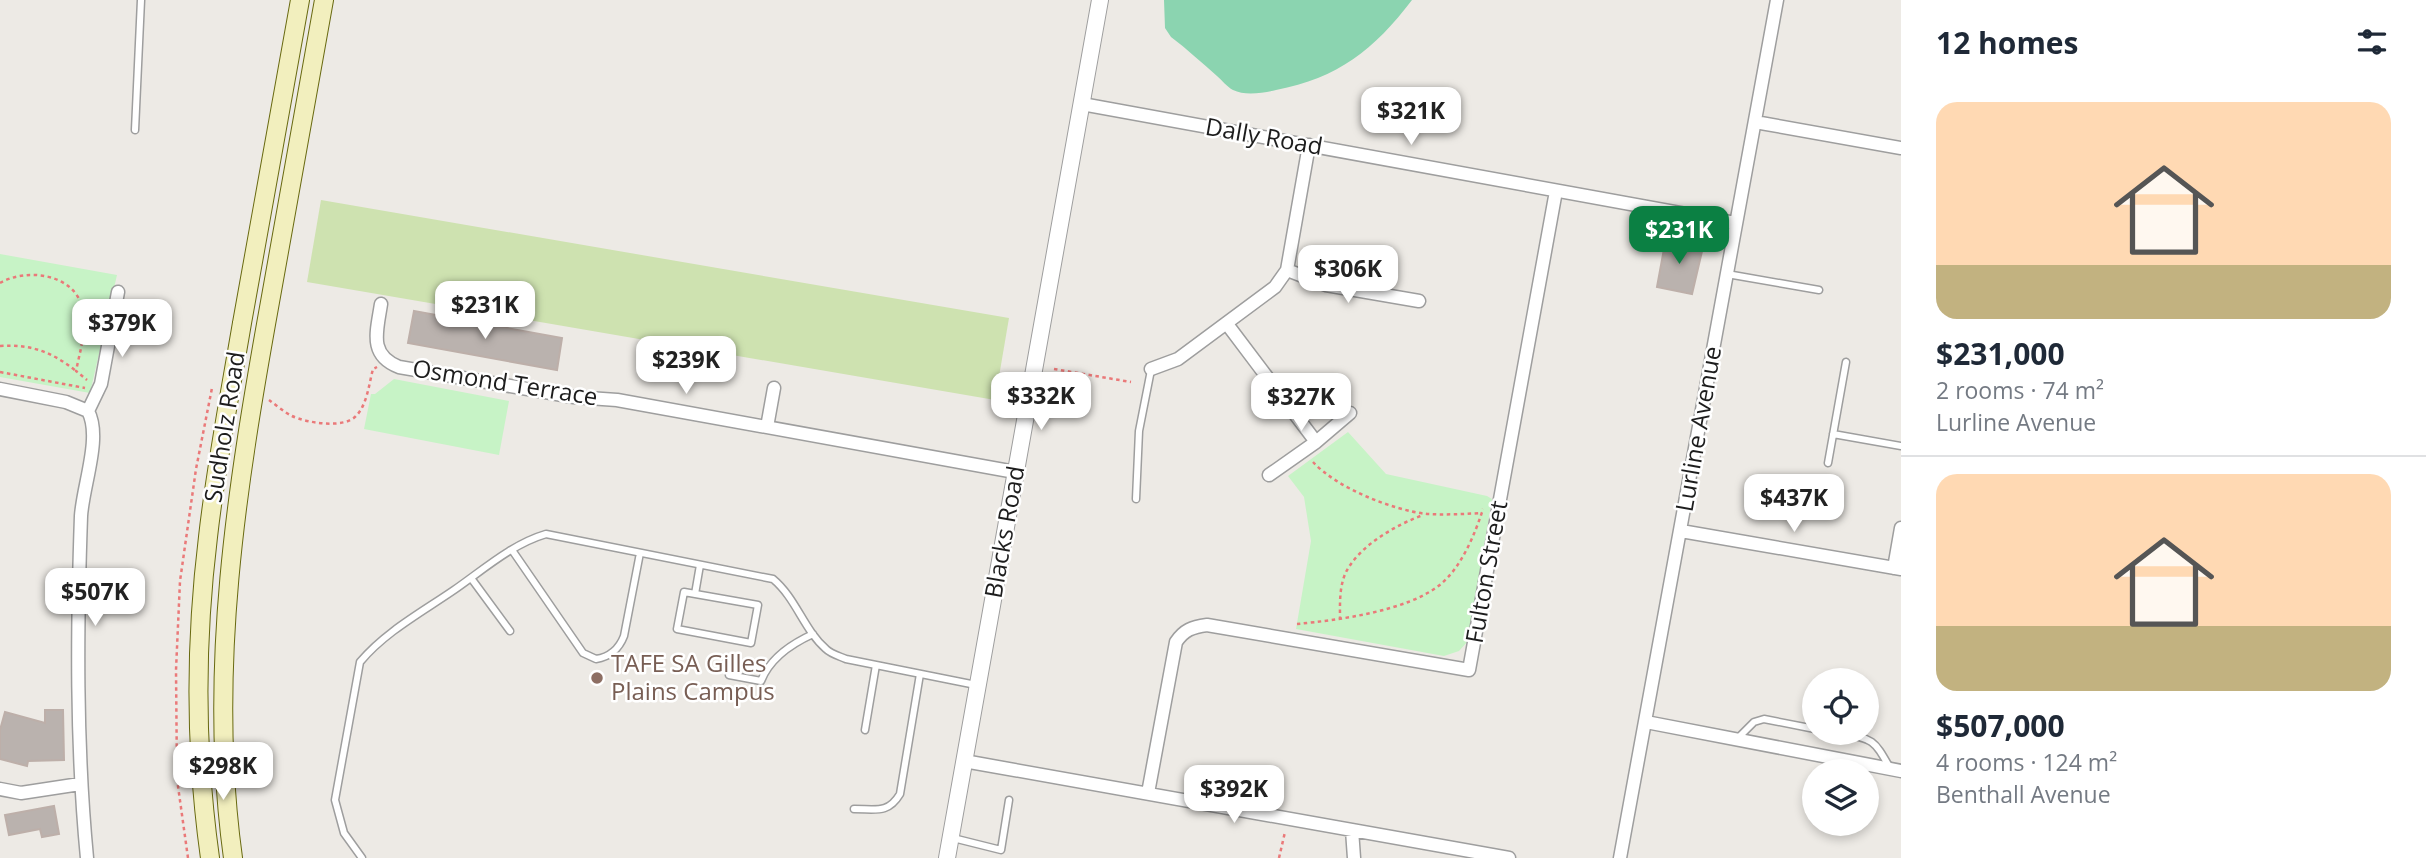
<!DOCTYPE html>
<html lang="en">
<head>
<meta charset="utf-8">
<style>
  body { margin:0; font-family:"Open Sans",sans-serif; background:#f2f2f3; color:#1f2937; height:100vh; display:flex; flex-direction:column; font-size:26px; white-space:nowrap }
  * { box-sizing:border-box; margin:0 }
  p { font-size:23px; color:#747a83 }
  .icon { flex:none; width:38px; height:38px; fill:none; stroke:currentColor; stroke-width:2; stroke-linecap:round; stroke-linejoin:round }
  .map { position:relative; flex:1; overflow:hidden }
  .drawer { display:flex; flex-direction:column; background:#fff; width:525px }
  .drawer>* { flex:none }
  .buttons { position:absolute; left:1802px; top:668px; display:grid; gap:14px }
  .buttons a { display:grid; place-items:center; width:77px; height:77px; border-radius:50%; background:#fff; box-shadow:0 4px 10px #0003; font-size:35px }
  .price { position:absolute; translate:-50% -60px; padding:0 16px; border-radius:14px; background:#fff; color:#222; font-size:23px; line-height:46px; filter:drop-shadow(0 2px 4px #0008) }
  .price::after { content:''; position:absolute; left:50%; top:42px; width:21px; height:16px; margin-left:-10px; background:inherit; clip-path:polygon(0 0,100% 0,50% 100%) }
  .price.selected { background:#0b8043; color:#fff }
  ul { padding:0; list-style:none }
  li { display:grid; align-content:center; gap:14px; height:371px; padding:0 35px }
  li+li { border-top:2px solid #e0e1e3 }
  li span { display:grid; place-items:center; height:217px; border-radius:21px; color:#555 }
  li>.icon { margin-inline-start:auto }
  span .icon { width:126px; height:126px; fill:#fffc; stroke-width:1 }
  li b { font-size:30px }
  h2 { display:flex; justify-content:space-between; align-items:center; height:84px; padding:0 35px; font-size:30px }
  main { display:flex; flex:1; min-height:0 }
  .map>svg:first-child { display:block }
</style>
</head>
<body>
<main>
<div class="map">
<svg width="1901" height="858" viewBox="0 0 1901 858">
  <rect width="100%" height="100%" fill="#edeae5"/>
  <path fill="#cee2b0" d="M 321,200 L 1009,318 L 995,400 L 307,282 Z"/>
  <path fill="#c7f3c6" d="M 0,254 L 117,275 L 90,393 L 0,377 Z
    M 394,379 L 509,401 L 499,455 L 364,429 L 371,394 L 375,394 Z
    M 1348,432 L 1386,474 L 1487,496 L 1492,499 L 1468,641 L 1459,651 L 1444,656 L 1296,629 L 1311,541 L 1304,497 L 1288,476 Z"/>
  <path fill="#8bd4b0" d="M 1164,0 L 1412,0 C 1374,50 1338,78 1276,90 C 1263,93 1245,96 1233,90 C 1227,87 1222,80 1217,76 C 1202,63 1187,49 1171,37 L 1165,28 Z"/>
  <path fill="#bab2ae" stroke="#bdafa9" stroke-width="2" d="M 1666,238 L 1691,241 L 1690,245 L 1703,247 L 1692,294 L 1657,287 Z
    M 414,311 L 562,338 L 557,370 L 408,343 Z
    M 45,710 L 63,710 L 64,760 L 28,761 L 27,766 L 0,759 L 0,730 L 5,712 L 45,723 Z
    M 54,806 L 59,834 L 42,837 L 40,829 L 9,835 L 5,815 Z"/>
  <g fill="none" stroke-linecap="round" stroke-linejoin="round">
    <defs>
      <path id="service" d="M 135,130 L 141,0
        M 1727,274 L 1819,290
        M 1833,434 L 1901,446
        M 1828,463 L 1846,362
        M 1136,499 L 1139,431 L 1151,370
        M 512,550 L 583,653 L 596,659 C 609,657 619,649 624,636 L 640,553
        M 471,578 L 510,631
        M 684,592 L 758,605 L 751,643 L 677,629 Z
        M 695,594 L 700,565
        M 729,675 L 761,681 C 770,658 791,644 813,634
        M 865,730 L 876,665
        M 1841,733 C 1874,739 1874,740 1890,768
        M 1738,738 L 1754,722 L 1764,719 L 1815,729
        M 854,809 C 876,809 888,814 900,794 L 920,674
        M 953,838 L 1001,850 L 1009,800
        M 362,858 L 344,833 L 335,800 L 360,662 C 385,632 422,612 454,590 C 483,570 512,544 546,534 L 773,579 C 796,598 804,630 826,649 C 831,654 839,656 846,659 L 976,685"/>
      <path id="minor" d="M 1082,104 L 1735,223
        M 1755,122 L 1901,148
        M 1287,270 L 1326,285 L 1419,301
        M 381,304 C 377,331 368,355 399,367 L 574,397 L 617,400 L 1015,472
        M 1227,324 L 1316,442
        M 1151,369 L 1178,359 L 1275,287 L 1287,270 L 1309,145
        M 0,389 L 66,402 L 88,411
        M 88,411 L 101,384 L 118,292
        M 767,427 L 774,388
        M 1269,475 L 1316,442 L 1350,413
        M 1681,531 L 1901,569
        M 1894,568 L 1901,528
        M 1646,722 L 1901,771
        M 964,761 L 1509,858
        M 0,789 L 21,793 L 80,784
        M 1148,793 L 1176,642 C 1184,630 1192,627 1207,625 L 1469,670 L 1556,191
        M 1352,830 L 1354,858
        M 87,858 C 76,744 77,630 81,516 C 83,485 102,437 88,411
        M 1620,858 L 1777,0"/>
      <path id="tertiary" d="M 947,858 L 1100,0"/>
      <path id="secondary" d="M 210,858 C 195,751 195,643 208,537 C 216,465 230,394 242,323 C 261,215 280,107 300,0
        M 233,858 C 207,671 237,485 270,302 C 288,201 306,101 324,0"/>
    </defs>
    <use href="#service" stroke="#9e9e9e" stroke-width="9"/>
    <use href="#minor" stroke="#9e9e9e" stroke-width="15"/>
    <use href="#tertiary" stroke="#9e9e9e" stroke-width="18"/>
    <use href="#secondary" stroke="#686910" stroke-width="20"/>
    <path stroke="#ea7979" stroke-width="2.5" stroke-dasharray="3.5 3.5" stroke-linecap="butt" d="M 0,283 C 26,268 72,273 82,306 C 88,326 80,351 76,371 L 87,380
      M 0,346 C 31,344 52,352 76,371
      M 1054,369 L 1131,382
      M 0,372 L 85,388
      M 269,400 C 276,405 284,412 292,416 C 307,423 344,429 356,416 C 367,405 369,384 373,369 L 377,367
      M 1313,462 C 1337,488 1392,510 1427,514 C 1445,515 1463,514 1482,513
      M 1340,620 C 1340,604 1339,587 1346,572 C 1360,545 1396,525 1423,515
      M 1297,624 C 1339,620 1408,611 1441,584 C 1462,566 1475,534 1483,509
      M 188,858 L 177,779 L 176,670 L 180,581 L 196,469 L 212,388 L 214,388
      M 1279,858 L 1285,832"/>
    <use href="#service" stroke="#fff" stroke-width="6"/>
    <use href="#minor" stroke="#fff" stroke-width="12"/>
    <use href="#tertiary" stroke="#fff" stroke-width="16"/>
    <use href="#secondary" stroke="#f2efbe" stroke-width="18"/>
  </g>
  <circle fill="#8d6e63" stroke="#fff" stroke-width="2.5" cx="597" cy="678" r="7"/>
  <g text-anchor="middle" stroke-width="5" stroke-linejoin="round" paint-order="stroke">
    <g font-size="24" fill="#1d1d1d" stroke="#fff">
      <text transform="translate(1264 137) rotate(10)" y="8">Dally Road</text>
      <text transform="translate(505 383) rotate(9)" y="8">Osmond Terrace</text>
      <text transform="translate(225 427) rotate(-81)" y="8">Sudholz Road</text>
      <text transform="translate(1699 429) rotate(-80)" y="8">Lurline Avenue</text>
      <text transform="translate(1005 532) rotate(-80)" y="8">Blacks Road</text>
      <text transform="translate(1487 572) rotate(-80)" y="8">Fulton Street</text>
    </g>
    <g font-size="24" fill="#785e54" stroke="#fff" text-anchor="start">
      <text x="611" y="672">TAFE SA Gilles<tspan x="611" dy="28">Plains Campus</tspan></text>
    </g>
  </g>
</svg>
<div class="buttons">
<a><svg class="icon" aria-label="locate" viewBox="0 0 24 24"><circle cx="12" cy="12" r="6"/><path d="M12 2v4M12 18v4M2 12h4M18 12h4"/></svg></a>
<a><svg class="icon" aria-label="layers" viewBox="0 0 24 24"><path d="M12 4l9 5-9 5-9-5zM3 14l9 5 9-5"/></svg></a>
</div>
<b class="price" style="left:1411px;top:147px">$321K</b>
<b class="price selected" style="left:1679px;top:266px">$231K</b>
<b class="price" style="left:1348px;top:305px">$306K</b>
<b class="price" style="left:485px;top:341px">$231K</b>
<b class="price" style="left:122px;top:359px">$379K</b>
<b class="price" style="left:686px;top:396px">$239K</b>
<b class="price" style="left:1041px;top:432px">$332K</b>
<b class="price" style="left:1301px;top:433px">$327K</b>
<b class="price" style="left:1794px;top:534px">$437K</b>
<b class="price" style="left:95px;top:628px">$507K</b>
<b class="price" style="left:223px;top:802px">$298K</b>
<b class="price" style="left:1234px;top:825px">$392K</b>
</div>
<section class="drawer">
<h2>12 homes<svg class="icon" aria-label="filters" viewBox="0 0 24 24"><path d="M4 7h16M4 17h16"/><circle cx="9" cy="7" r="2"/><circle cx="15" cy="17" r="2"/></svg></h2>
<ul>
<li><span style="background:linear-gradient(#ffd9b3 75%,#c2b280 0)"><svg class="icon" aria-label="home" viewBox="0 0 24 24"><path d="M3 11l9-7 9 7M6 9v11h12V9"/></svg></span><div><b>$231,000</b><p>2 rooms · 74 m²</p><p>Lurline Avenue</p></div></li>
<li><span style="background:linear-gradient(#ffd9b3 70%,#c2b280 0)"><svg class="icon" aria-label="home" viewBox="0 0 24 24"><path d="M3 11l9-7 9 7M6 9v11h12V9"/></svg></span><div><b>$507,000</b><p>4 rooms · 124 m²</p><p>Benthall Avenue</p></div></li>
</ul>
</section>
</main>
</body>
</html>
